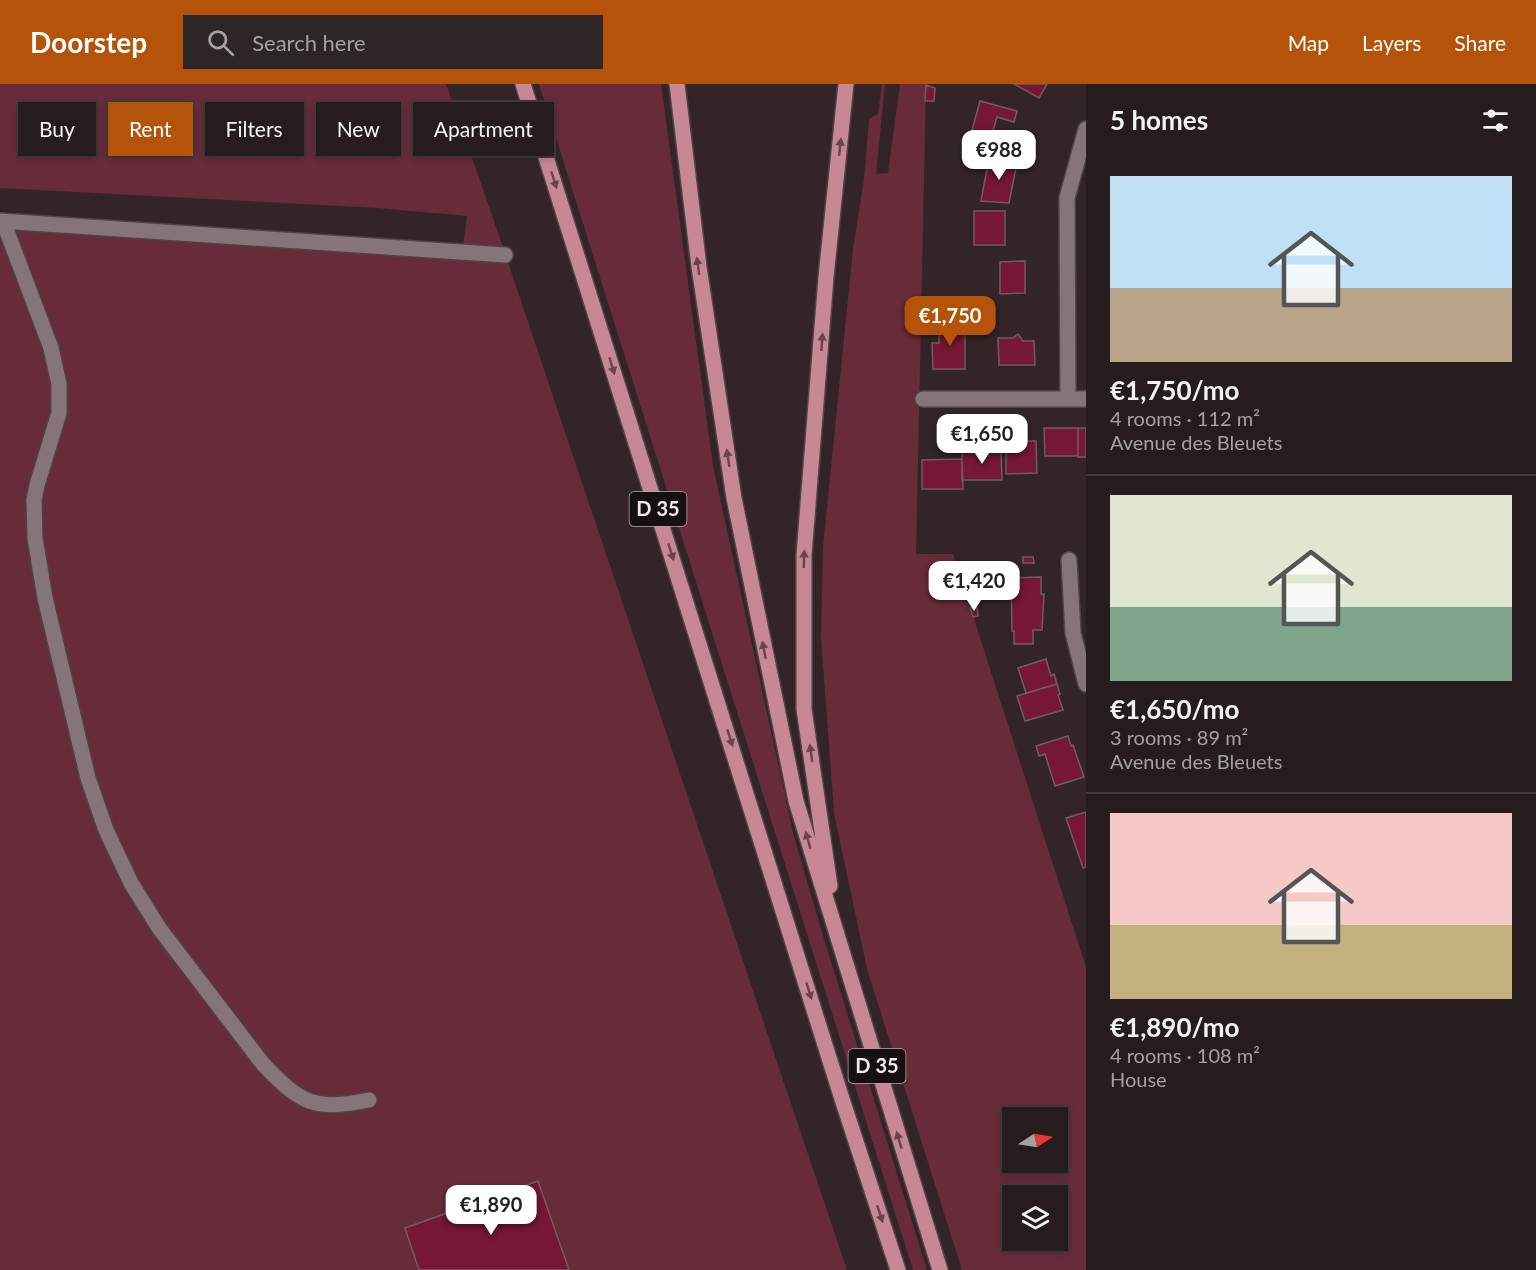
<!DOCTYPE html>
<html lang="en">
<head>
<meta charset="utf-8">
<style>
  body { margin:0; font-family:Lato,sans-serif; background:#2e2526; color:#f1f3f6; height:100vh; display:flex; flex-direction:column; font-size:22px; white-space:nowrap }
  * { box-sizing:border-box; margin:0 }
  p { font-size:20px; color:#a4a1a4 }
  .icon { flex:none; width:33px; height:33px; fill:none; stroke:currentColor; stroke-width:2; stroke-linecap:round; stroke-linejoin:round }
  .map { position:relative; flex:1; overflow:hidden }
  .panel { display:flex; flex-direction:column; background:#261c1d; width:450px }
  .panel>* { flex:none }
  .banner { position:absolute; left:18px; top:18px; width:570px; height:54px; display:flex; gap:12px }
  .needle { width:39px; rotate:78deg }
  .tools { position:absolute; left:1002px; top:1023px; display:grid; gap:12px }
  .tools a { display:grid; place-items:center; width:66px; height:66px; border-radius:0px; background:#261c1d; box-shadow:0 3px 9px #0003,0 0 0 2px #423a3b; font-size:30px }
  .price { position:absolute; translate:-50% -51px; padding:0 14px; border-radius:12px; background:#fff; color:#222; font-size:20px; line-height:39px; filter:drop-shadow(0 2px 3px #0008) }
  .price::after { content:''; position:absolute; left:50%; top:36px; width:18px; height:14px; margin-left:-9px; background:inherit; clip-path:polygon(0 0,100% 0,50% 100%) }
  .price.on { background:#b45309; color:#fff }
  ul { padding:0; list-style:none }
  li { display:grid; align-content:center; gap:12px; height:318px; padding:0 24px }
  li+li { border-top:2px solid #423a3b }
  li span { display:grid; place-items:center; height:186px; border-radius:0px; color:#555 }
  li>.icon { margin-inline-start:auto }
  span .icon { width:108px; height:108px; fill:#fffc; stroke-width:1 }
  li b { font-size:26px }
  h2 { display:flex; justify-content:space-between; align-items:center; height:72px; padding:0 24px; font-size:26px }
  .tag { padding:0 21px; border-radius:0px; background:#261c1d; box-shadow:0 3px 9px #0003,0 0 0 2px #423a3b; font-size:21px; line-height:54px }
  .tag.on { background:#b45309; color:#fff }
  header { display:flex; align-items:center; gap:36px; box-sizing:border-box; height:84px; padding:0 30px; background:#b45309; color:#fff }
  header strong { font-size:28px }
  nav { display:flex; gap:33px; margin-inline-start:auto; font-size:21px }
  .search { width:420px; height:54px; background:#2e2526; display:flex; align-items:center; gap:15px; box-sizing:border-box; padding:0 21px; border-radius:0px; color:#a4a1a4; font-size:22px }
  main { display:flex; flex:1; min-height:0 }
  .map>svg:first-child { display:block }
</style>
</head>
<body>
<header>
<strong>Doorstep</strong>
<div class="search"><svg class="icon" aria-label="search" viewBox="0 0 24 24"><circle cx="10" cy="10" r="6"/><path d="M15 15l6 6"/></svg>Search here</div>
<nav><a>Map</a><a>Layers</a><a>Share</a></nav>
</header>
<main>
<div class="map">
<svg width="1086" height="1186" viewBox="0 0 1086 1186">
  <rect width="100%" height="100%" fill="#332527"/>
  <path fill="#682b3a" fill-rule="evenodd" d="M 0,0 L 446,0 L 493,134 L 847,1186 L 0,1186 L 0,143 L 462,169 L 467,132 L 378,124 L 0,104 Z
    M 539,0 L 661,0 L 713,382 L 794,753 L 824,855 L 927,1186 L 913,1186 Z
    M 882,0 L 885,0 L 876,90 L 888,89 L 900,0 L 926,0 L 916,470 L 953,470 L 1086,883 L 1086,1186 L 962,1186 L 867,885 L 834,729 L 821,553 L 823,463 L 853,165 L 864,95 L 869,35 L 878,30 ZM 1012,1034 L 1058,1034 L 1058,1078 L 1012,1078 ZM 1012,1112 L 1058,1112 L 1058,1156 L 1012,1156 Z"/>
  <path fill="#751735" stroke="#6e5e60" stroke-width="1.5" d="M 1014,0 L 1047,0 L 1039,14 Z
    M 926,1 L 935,4 L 934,17 L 925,17 Z
    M 980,17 L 1017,27 L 1014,38 L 997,33 L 992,50 L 996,51 L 994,57 L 971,50 Z
    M 989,74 L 1017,79 L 1009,119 L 981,117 Z
    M 974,127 L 1005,127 L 1005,161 L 974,161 Z
    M 1025,177 L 1025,209 L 1000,210 L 1000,178 Z
    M 939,239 L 965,239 L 965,285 L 933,285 L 932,259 L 939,259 Z
    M 1018,250 L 1023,257 L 1034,257 L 1035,281 L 999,281 L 998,254 L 1013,254 Z
    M 1044,344 L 1078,344 L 1078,372 L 1045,372 Z
    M 1078,344 L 1086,344 L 1086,373 L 1078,373 Z
    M 1025,357 L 1036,357 L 1037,389 L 1006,390 L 1006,361 L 1026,360 Z
    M 962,365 L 1001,365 L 1002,396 L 962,396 Z
    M 962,375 L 963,405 L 922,405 L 922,376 Z
    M 1023,473 L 1033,473 L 1034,479 L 1023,479 Z
    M 1041,493 L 1041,510 L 1044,510 L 1042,546 L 1033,546 L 1033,560 L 1014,560 L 1014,547 L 1012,547 L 1011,494 Z
    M 977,523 L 978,532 L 973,533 L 970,524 Z
    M 1046,575 L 1051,592 L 1054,590 L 1057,600 L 1026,609 L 1018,584 Z
    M 1057,600 L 1060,610 L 1058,611 L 1063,626 L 1025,637 L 1017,612 Z
    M 1068,652 L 1071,662 L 1073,661 L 1084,693 L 1055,702 L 1045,670 L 1039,672 L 1036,662 Z
    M 1086,728 L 1086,783 L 1083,784 L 1066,734 Z
    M 538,1097 L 569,1186 L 419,1186 L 405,1144 Z"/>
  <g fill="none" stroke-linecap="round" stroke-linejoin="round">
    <defs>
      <path id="minor" d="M 0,137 L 505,171
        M 3,137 L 51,264 L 59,300 L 59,329 L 37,401 L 34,416 L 35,454 L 45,514 L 88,694 L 106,746 L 131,799 L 159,844 L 263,980 C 301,1020 314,1027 369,1016
        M 923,315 L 1086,315
        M 1068,315 L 1067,114 L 1086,45
        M 1069,476 L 1073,549 L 1086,600"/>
      <path id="primary" d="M 523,0 L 842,1015 L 898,1186
        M 677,0 L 699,183 L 734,414 L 796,717 L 940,1186
        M 830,802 L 804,625 L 804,471 L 826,193 L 846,0"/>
    </defs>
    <use href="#minor" stroke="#4e4345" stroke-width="18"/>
    <use href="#primary" stroke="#4e4345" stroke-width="18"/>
    <use href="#minor" stroke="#867578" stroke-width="15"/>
    <use href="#primary" stroke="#c88794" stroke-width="15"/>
  </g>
  <defs><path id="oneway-solid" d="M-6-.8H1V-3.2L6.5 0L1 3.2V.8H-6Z" transform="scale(1.5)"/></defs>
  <g fill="#66464c">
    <use href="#oneway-solid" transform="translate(840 63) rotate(-84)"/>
    <use href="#oneway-solid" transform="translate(554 96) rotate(72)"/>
    <use href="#oneway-solid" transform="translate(698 182) rotate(-98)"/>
    <use href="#oneway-solid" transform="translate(822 258) rotate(-86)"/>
    <use href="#oneway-solid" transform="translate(612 282) rotate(73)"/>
    <use href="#oneway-solid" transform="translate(728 374) rotate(-99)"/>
    <use href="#oneway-solid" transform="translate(671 468) rotate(72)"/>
    <use href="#oneway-solid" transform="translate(804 475) rotate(-89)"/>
    <use href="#oneway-solid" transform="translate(764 566) rotate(-101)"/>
    <use href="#oneway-solid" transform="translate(730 654) rotate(72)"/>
    <use href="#oneway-solid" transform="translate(811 669) rotate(-98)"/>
    <use href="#oneway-solid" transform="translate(808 756) rotate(-106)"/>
    <use href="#oneway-solid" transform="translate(809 907) rotate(73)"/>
    <use href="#oneway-solid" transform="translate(899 1056) rotate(-107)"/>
    <use href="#oneway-solid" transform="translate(880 1130) rotate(72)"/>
  </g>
  <g text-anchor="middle" stroke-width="6" stroke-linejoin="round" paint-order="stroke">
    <g fill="#161011" stroke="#b1a9aa" stroke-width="1.5">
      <rect x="629.5" y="408" width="57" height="34" rx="4.5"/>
      <rect x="848.5" y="965" width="57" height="34" rx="4.5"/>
    </g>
    <g font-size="20" font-weight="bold" fill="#f3eaeb">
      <text x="658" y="432">D 35</text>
      <text x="877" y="989">D 35</text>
    </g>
  </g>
</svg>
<div class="tools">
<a><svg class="needle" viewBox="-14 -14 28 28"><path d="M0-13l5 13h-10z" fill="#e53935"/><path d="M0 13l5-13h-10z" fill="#a4a1a4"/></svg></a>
<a><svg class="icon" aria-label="layers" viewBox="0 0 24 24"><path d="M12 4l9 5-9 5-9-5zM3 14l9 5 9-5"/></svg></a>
</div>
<b class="price" style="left:999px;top:97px">€988</b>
<b class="price on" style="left:950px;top:263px">€1,750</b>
<b class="price" style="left:982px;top:381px">€1,650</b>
<b class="price" style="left:974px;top:528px">€1,420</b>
<b class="price" style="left:491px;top:1152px">€1,890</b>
<div class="banner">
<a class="tag">Buy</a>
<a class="tag on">Rent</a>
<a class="tag">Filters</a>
<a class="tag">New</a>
<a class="tag">Apartment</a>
</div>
</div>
<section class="panel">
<h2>5 homes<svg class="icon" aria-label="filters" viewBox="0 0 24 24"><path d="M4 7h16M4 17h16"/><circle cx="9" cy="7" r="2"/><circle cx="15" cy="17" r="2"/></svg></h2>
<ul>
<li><span style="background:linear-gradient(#bfe0f5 60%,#b9a48a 0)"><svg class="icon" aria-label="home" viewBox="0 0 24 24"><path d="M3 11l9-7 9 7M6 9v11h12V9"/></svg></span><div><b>€1,750/mo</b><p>4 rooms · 112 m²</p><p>Avenue des Bleuets</p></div></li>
<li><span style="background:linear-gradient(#dfe7d0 60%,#7fa58c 0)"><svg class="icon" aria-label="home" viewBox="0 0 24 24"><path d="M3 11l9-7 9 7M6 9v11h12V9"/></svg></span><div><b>€1,650/mo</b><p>3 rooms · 89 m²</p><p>Avenue des Bleuets</p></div></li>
<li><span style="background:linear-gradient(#f6c9c9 60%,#c2b280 0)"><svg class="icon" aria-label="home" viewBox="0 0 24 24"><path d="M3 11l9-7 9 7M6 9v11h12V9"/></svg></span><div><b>€1,890/mo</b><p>4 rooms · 108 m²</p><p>House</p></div></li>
</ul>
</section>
</main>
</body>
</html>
